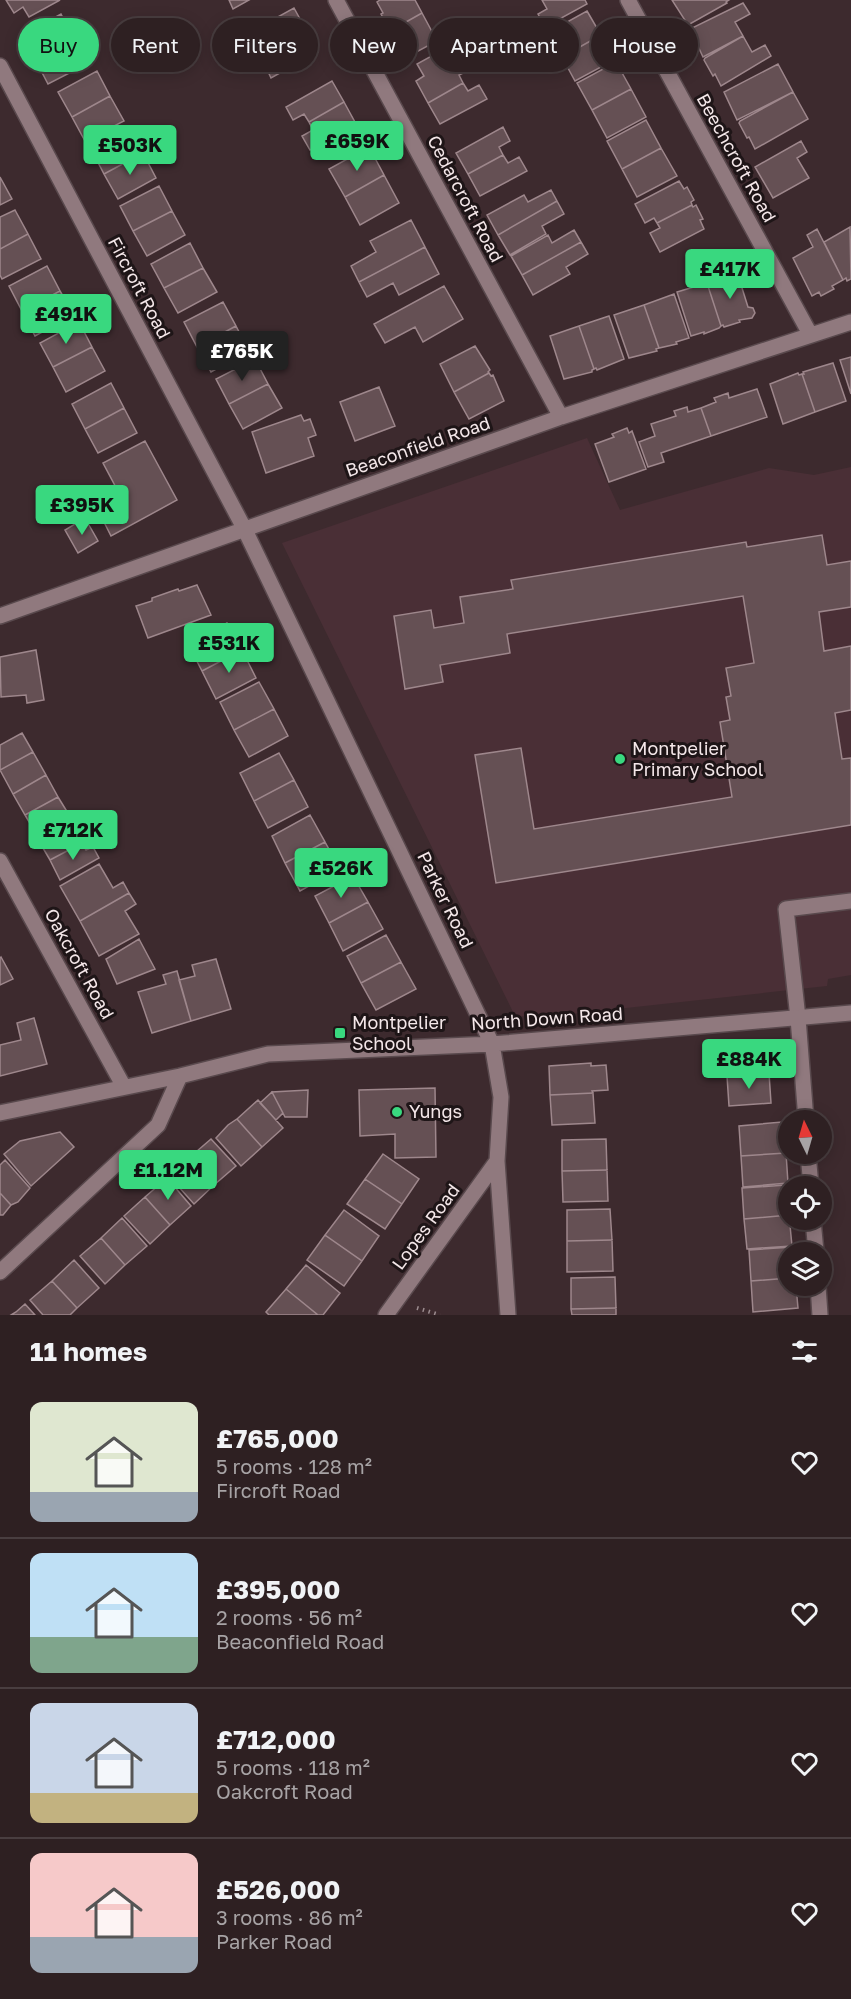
<!DOCTYPE html>
<html lang="en">
<head>
<meta charset="utf-8">
<style>
  body { margin:0; font-family:"Golos Text",sans-serif; background:#36282a; color:#f1f3f6; height:100vh; display:flex; flex-direction:column; font-size:22px; white-space:nowrap }
  * { box-sizing:border-box; margin:0 }
  p { font-size:20px; color:#a7a3a5 }
  .icon { flex:none; width:33px; height:33px; fill:none; stroke:currentColor; stroke-width:2; stroke-linecap:round; stroke-linejoin:round }
  .map { position:relative; height:1315px; overflow:hidden }
  .details { display:flex; flex-direction:column; background:#2e2022; flex:1 }
  .details>* { flex:none }
  .banner { position:absolute; left:18px; top:18px; width:816px; height:54px; display:flex; gap:12px }
  .needle { width:39px; rotate:355deg }
  .tools { position:absolute; left:778px; top:1110px; display:grid; gap:12px }
  .tools a { display:grid; place-items:center; width:54px; height:54px; border-radius:50%; background:#2e2022; box-shadow:0 3px 15px #0003,0 0 0 2px #493e40; font-size:30px }
  .price { position:absolute; translate:-50% -51px; padding:0 14px; border-radius:6px; background:#39d87f; color:#111; font-size:20px; line-height:39px; filter:drop-shadow(0 2px 3px #0008) }
  .price::after { content:''; position:absolute; left:50%; top:36px; width:18px; height:14px; margin-left:-9px; background:inherit; clip-path:polygon(0 0,100% 0,50% 100%) }
  .price.current { background:#222; color:#fff }
  ul { padding:0; list-style:none }
  li { display:flex; align-items:center; gap:18px; height:150px; padding:0 30px }
  li+li { border-top:2px solid #493e40 }
  li span { display:grid; place-items:center; flex:none; width:168px; height:120px; border-radius:12px; color:#555 }
  li>.icon { margin-inline-start:auto }
  span .icon { width:72px; height:72px; fill:#fffc; stroke-width:1 }
  li b { font-size:26px }
  h2 { display:flex; justify-content:space-between; align-items:center; height:72px; padding:0 30px; font-size:26px }
  .chip { padding:0 21px; border-radius:27px; background:#2e2022; box-shadow:0 3px 15px #0003,0 0 0 2px #493e40; font-size:21px; line-height:54px }
  .chip.current { background:#39d87f; color:#111 }
  .map>svg:first-child { display:block }
</style>
</head>
<body>
<div class="map">
<svg width="851" height="1315" viewBox="0 0 851 1315">
  <rect width="100%" height="100%" fill="#3d2a2e"/>
  <path fill="#4a2f36" d="M 587,438 L 620,510 L 769,468 L 814,475 L 851,467 L 851,975 L 828,979 L 827,986 L 543,1017 L 515,1016 L 282,543 Z"/>
  <path fill="#655054" stroke="#9e878c" stroke-width="1.5" d="M 6,0 L 60,0 L 29,17 L 23,7 L 14,13 Z
    M 229,0 L 249,0 L 233,9 Z
    M 380,0 L 415,0 L 422,13 L 390,31 L 381,14 L 383,13 L 377,2 Z
    M 542,0 L 585,0 L 587,4 L 545,27 L 538,14 L 547,9 Z
    M 672,0 L 729,0 L 726,2 L 727,3 L 688,25 Z
    M 743,3 L 750,14 L 735,22 L 743,36 L 703,57 L 690,29 Z
    M 294,8 L 306,30 L 270,50 L 266,41 L 255,48 L 247,34 Z
    M 587,11 L 601,35 L 562,57 L 549,32 Z
    M 422,13 L 437,41 L 407,57 L 390,31 Z
    M 61,14 L 74,39 L 35,59 L 22,35 Z
    M 306,30 L 318,52 L 271,78 L 264,63 L 275,57 L 270,50 Z
    M 601,35 L 614,60 L 575,81 L 562,57 Z
    M 743,36 L 752,52 L 765,45 L 771,56 L 721,86 L 715,74 L 713,76 L 704,60 L 705,58 Z
    M 464,38 L 480,65 L 459,75 L 463,83 L 428,103 L 416,81 L 424,76 L 417,64 Z
    M 74,39 L 87,64 L 48,84 L 35,59 Z
    M 616,62 L 631,89 L 592,110 L 577,83 Z
    M 778,64 L 793,92 L 737,120 L 724,92 Z
    M 97,71 L 110,96 L 72,117 L 58,92 Z
    M 332,81 L 344,102 L 309,122 L 304,114 L 293,120 L 286,107 Z
    M 463,83 L 468,91 L 479,85 L 487,99 L 440,124 L 428,103 Z
    M 631,89 L 646,117 L 607,138 L 592,110 Z
    M 793,92 L 808,119 L 755,149 L 749,137 L 747,138 L 739,123 L 740,121 Z
    M 110,96 L 124,121 L 85,141 L 72,117 Z
    M 344,102 L 356,124 L 310,150 L 302,136 L 313,130 L 309,122 Z
    M 646,120 L 661,148 L 622,169 L 607,141 Z
    M 503,127 L 510,141 L 499,147 L 503,155 L 468,174 L 456,153 Z
    M 130,129 L 143,153 L 104,174 L 91,149 Z
    M 801,141 L 807,152 L 797,158 L 809,178 L 773,198 L 755,167 Z
    M 369,147 L 384,175 L 345,197 L 329,169 Z
    M 661,148 L 677,176 L 637,197 L 622,169 Z
    M 143,153 L 156,178 L 118,199 L 104,174 Z
    M 503,155 L 508,163 L 519,157 L 527,171 L 480,196 L 468,174 Z
    M 384,175 L 399,203 L 360,225 L 345,197 Z
    M 0,177 L 12,199 L 0,205 Z
    M 679,181 L 684,189 L 687,187 L 694,200 L 691,202 L 692,205 L 657,223 L 654,218 L 645,223 L 635,204 Z
    M 159,186 L 172,211 L 133,231 L 120,206 Z
    M 551,190 L 557,201 L 498,235 L 487,215 L 524,195 L 528,202 Z
    M 557,201 L 564,214 L 542,226 L 546,234 L 510,255 L 498,235 Z
    M 692,205 L 693,207 L 696,205 L 703,219 L 700,220 L 704,229 L 660,252 L 650,233 L 660,228 L 657,223 Z
    M 15,210 L 28,234 L 0,249 L 0,217 Z
    M 172,211 L 185,235 L 147,256 L 133,231 Z
    M 411,220 L 425,247 L 359,282 L 351,266 L 376,252 L 370,241 Z
    M 850,227 L 851,279 L 847,281 L 846,278 L 843,280 L 824,242 Z
    M 817,229 L 843,280 L 832,286 L 834,289 L 821,296 L 819,292 L 812,296 L 793,258 L 813,247 L 807,235 Z
    M 574,230 L 581,242 L 522,275 L 511,256 L 548,235 L 552,243 Z
    M 28,234 L 41,259 L 2,279 L 0,275 L 0,249 Z
    M 581,242 L 588,254 L 566,267 L 570,274 L 533,295 L 522,275 Z
    M 190,243 L 203,268 L 164,288 L 151,264 Z
    M 425,247 L 439,274 L 399,295 L 393,283 L 367,297 L 359,282 Z
    M 47,266 L 60,291 L 22,311 L 9,286 Z
    M 203,268 L 217,292 L 178,313 L 164,288 Z
    M 737,272 L 748,307 L 753,308 L 755,313 L 752,318 L 739,320 L 740,322 L 724,327 L 723,325 L 721,326 L 707,283 Z
    M 707,283 L 721,326 L 719,328 L 704,334 L 704,332 L 691,336 L 677,292 Z
    M 444,286 L 463,319 L 423,342 L 415,327 L 385,343 L 374,324 Z
    M 60,291 L 74,315 L 35,336 L 22,311 Z
    M 674,294 L 689,338 L 676,342 L 677,344 L 659,348 L 644,305 Z
    M 223,302 L 236,326 L 197,347 L 184,322 Z
    M 644,305 L 659,348 L 656,349 L 657,351 L 629,358 L 614,315 Z
    M 609,316 L 624,359 L 597,370 L 596,368 L 594,369 L 579,326 Z
    M 79,322 L 92,347 L 53,367 L 40,343 Z
    M 236,326 L 249,351 L 211,372 L 197,347 Z
    M 579,326 L 594,369 L 592,370 L 592,372 L 564,379 L 550,336 Z
    M 475,346 L 490,370 L 488,372 L 489,373 L 454,392 L 440,364 Z
    M 92,347 L 105,371 L 66,392 L 53,367 Z
    M 851,357 L 851,394 L 840,360 Z
    M 255,359 L 268,384 L 229,404 L 216,379 Z
    M 833,363 L 846,401 L 815,412 L 802,374 L 804,374 L 803,372 Z
    M 489,373 L 491,376 L 493,375 L 504,401 L 469,419 L 454,392 Z
    M 798,373 L 799,375 L 802,374 L 815,412 L 783,424 L 770,384 Z
    M 111,383 L 124,408 L 85,429 L 72,404 Z
    M 268,384 L 282,408 L 243,429 L 229,404 Z
    M 379,387 L 395,426 L 355,441 L 340,402 Z
    M 757,389 L 767,417 L 711,436 L 701,408 L 716,402 L 714,398 L 728,393 L 729,398 Z
    M 687,407 L 688,412 L 701,408 L 711,436 L 661,453 L 664,462 L 648,467 L 639,442 L 655,436 L 651,424 L 676,416 L 674,411 Z
    M 124,408 L 137,433 L 98,453 L 85,429 Z
    M 301,415 L 304,421 L 310,419 L 316,435 L 308,438 L 314,456 L 266,473 L 252,432 Z
    M 627,428 L 629,433 L 632,431 L 646,469 L 609,482 L 595,444 L 614,437 L 612,434 Z
    M 145,441 L 177,500 L 111,536 L 98,510 L 121,497 L 103,463 Z
    M 85,518 L 98,541 L 78,553 L 65,530 Z
    M 822,535 L 827,565 L 851,561 L 851,607 L 819,612 L 824,651 L 851,646 L 851,710 L 835,713 L 842,759 L 851,758 L 851,825 L 496,883 L 475,755 L 521,748 L 534,829 L 732,797 L 720,722 L 730,720 L 726,697 L 731,696 L 726,668 L 754,663 L 743,596 L 507,634 L 510,653 L 440,665 L 443,682 L 405,689 L 394,616 L 431,610 L 434,628 L 464,623 L 460,597 L 513,589 L 511,580 L 746,542 L 747,547 Z
    M 197,585 L 211,615 L 148,638 L 136,606 L 152,601 L 152,598 L 178,589 L 179,591 Z
    M 227,623 L 242,650 L 202,671 L 188,644 Z
    M 36,650 L 44,700 L 27,703 L 26,695 L 1,697 L 0,657 Z
    M 242,650 L 256,678 L 216,699 L 202,671 Z
    M 259,682 L 274,709 L 234,730 L 220,702 Z
    M 274,709 L 288,736 L 249,757 L 234,730 Z
    M 22,733 L 33,752 L 0,770 L 0,745 Z
    M 33,752 L 46,775 L 13,794 L 0,770 Z
    M 279,753 L 294,780 L 254,801 L 240,773 Z
    M 46,775 L 58,797 L 25,815 L 13,794 Z
    M 294,780 L 308,807 L 268,828 L 254,801 Z
    M 58,797 L 71,818 L 38,837 L 25,815 Z
    M 310,815 L 325,842 L 285,863 L 272,836 Z
    M 79,822 L 85,833 L 78,837 L 82,843 L 50,860 L 40,843 Z
    M 325,842 L 340,869 L 300,891 L 285,863 Z
    M 82,843 L 86,850 L 93,847 L 99,858 L 60,880 L 50,860 Z
    M 99,864 L 113,888 L 123,882 L 129,893 L 80,921 L 60,886 Z
    M 353,876 L 368,902 L 329,923 L 315,896 Z
    M 129,893 L 136,904 L 125,911 L 139,934 L 99,956 L 80,921 Z
    M 368,902 L 383,929 L 343,951 L 329,923 Z
    M 386,935 L 401,962 L 361,983 L 347,956 Z
    M 139,939 L 155,969 L 117,984 L 106,959 Z
    M 1,957 L 13,979 L 0,985 L 0,958 Z
    M 216,959 L 231,1009 L 191,1021 L 179,980 L 195,976 L 192,965 Z
    M 401,962 L 416,989 L 376,1010 L 361,983 Z
    M 177,971 L 191,1021 L 152,1033 L 138,992 L 166,984 L 163,975 Z
    M 34,1018 L 47,1064 L 0,1076 L 0,1045 L 21,1040 L 17,1023 Z
    M 767,1044 L 769,1073 L 727,1076 L 725,1046 Z
    M 591,1063 L 591,1066 L 606,1065 L 608,1090 L 592,1091 L 593,1093 L 550,1095 L 549,1066 Z
    M 769,1073 L 771,1103 L 729,1106 L 727,1076 Z
    M 435,1088 L 436,1157 L 395,1158 L 395,1134 L 360,1136 L 359,1090 Z
    M 308,1090 L 307,1117 L 285,1117 L 272,1092 Z
    M 272,1092 L 283,1113 L 276,1120 L 260,1103 Z
    M 593,1093 L 595,1123 L 552,1125 L 550,1095 Z
    M 258,1100 L 283,1128 L 262,1147 L 237,1119 Z
    M 237,1119 L 262,1147 L 241,1166 L 216,1138 L 228,1125 Z
    M 782,1122 L 786,1153 L 741,1156 L 739,1126 Z
    M 60,1132 L 74,1147 L 31,1186 L 4,1154 L 20,1141 Z
    M 211,1139 L 236,1166 L 214,1185 L 189,1158 Z
    M 606,1139 L 607,1170 L 562,1171 L 562,1140 Z
    M 786,1153 L 788,1183 L 743,1187 L 741,1156 Z
    M 383,1154 L 419,1179 L 402,1204 L 365,1179 Z
    M 189,1158 L 214,1185 L 194,1204 L 169,1176 L 180,1163 Z
    M 5,1160 L 30,1188 L 18,1202 L 11,1205 L 0,1193 L 0,1165 Z
    M 607,1170 L 608,1201 L 563,1202 L 562,1171 Z
    M 167,1178 L 191,1206 L 170,1225 L 145,1197 Z
    M 365,1179 L 402,1204 L 385,1229 L 347,1204 Z
    M 786,1185 L 789,1215 L 744,1219 L 742,1188 Z
    M 0,1193 L 11,1205 L 3,1215 L 0,1215 Z
    M 145,1197 L 170,1225 L 150,1244 L 124,1216 Z
    M 610,1209 L 612,1240 L 567,1241 L 567,1210 Z
    M 344,1210 L 379,1236 L 362,1261 L 325,1235 Z
    M 789,1215 L 792,1246 L 747,1249 L 744,1219 Z
    M 122,1218 L 147,1246 L 125,1265 L 101,1238 Z
    M 325,1235 L 362,1261 L 344,1286 L 307,1260 Z
    M 101,1238 L 125,1265 L 105,1284 L 80,1256 Z
    M 612,1240 L 613,1271 L 567,1272 L 567,1241 Z
    M 793,1247 L 793,1252 L 789,1252 L 789,1278 L 751,1281 L 749,1250 Z
    M 74,1260 L 99,1288 L 77,1308 L 52,1281 Z
    M 306,1265 L 340,1293 L 323,1315 L 318,1315 L 286,1289 Z
    M 615,1277 L 616,1308 L 571,1309 L 571,1278 Z
    M 789,1278 L 789,1286 L 796,1286 L 798,1308 L 753,1312 L 751,1281 Z
    M 52,1281 L 77,1308 L 70,1315 L 43,1315 L 30,1300 Z
    M 286,1289 L 318,1315 L 269,1315 L 266,1312 Z
    M 25,1304 L 35,1315 L 11,1315 L 16,1312 Z
    M 616,1308 L 616,1315 L 572,1315 L 571,1309 Z"/>
  <g fill="none" stroke-linecap="round" stroke-linejoin="round">
    <defs>
      <path id="service" d="M 798,1018 L 786,909 L 851,901"/>
      <path id="minor" d="M 336,0 L 561,417
        M 628,0 L 810,334
        M 0,66 L 244,528 L 492,1044 L 501,1097 L 497,1161 L 508,1315
        M 0,616 L 561,417 L 851,322
        M 0,861 L 124,1087
        M 798,1018 L 806,1120
        M 0,1113 L 180,1076 L 268,1054 L 492,1044 L 851,1013
        M 808,1154 L 811,1186
        M 813,1220 L 816,1252
        M 0,1272 L 158,1125 L 180,1076
        M 818,1286 L 820,1315
        M 386,1315 L 497,1161"/>
    </defs>
    <use href="#service" stroke="#59494d" stroke-width="18"/>
    <use href="#minor" stroke="#59494d" stroke-width="18"/>
    <path stroke="#9c8c8f" stroke-width="4" stroke-dasharray="1.5 4.5" stroke-linecap="butt" d="M 417,1308 L 440,1315"/>
    <use href="#service" stroke="#90797e" stroke-width="15"/>
    <use href="#minor" stroke="#90797e" stroke-width="15"/>
  </g>
  <g fill="#39d87f" stroke="#1e1517" stroke-width="2">
    <circle cx="620" cy="759" r="6"/>
    <rect x="334" y="1027" width="12" height="12" rx="3"/>
    <circle cx="397" cy="1112" r="6"/>
  </g>
  <g text-anchor="middle" stroke-width="6" stroke-linejoin="round" paint-order="stroke">
    <g font-size="18" fill="#f4e7e9" stroke="#1e1517">
      <text transform="translate(736 158) rotate(61)" y="6">Beechcroft Road</text>
      <text transform="translate(465 199) rotate(62)" y="6">Cedarcroft Road</text>
      <text transform="translate(139 288) rotate(62)" y="6">Fircroft Road</text>
      <text transform="translate(418 447) rotate(-19)" y="6">Beaconfield Road</text>
      <text transform="translate(445 900) rotate(64)" y="6">Parker Road</text>
      <text transform="translate(79 964) rotate(61)" y="6">Oakcroft Road</text>
      <text transform="translate(547 1019) rotate(-4)" y="6">North Down Road</text>
      <text transform="translate(426 1227) rotate(-54)" y="6">Lopes Road</text>
    </g>
    <g font-size="18" fill="#f4e7e9" stroke="#1e1517" text-anchor="start">
      <text x="632" y="755">Montpelier<tspan x="632" dy="21">Primary School</tspan></text>
      <text x="352" y="1029">Montpelier<tspan x="352" dy="21">School</tspan></text>
      <text x="409" y="1118">Yungs</text>
    </g>
  </g>
</svg>
<div class="tools">
<a><svg class="needle" viewBox="-14 -14 28 28"><path d="M0-13l5 13h-10z" fill="#e53935"/><path d="M0 13l5-13h-10z" fill="#a7a3a5"/></svg></a>
<a><svg class="icon" aria-label="locate" viewBox="0 0 24 24"><circle cx="12" cy="12" r="6"/><path d="M12 2v4M12 18v4M2 12h4M18 12h4"/></svg></a>
<a><svg class="icon" aria-label="layers" viewBox="0 0 24 24"><path d="M12 4l9 5-9 5-9-5zM3 14l9 5 9-5"/></svg></a>
</div>
<b class="price" style="left:357px;top:172px">£659K</b>
<b class="price" style="left:130px;top:176px">£503K</b>
<b class="price" style="left:730px;top:300px">£417K</b>
<b class="price" style="left:66px;top:345px">£491K</b>
<b class="price current" style="left:242px;top:382px">£765K</b>
<b class="price" style="left:82px;top:536px">£395K</b>
<b class="price" style="left:229px;top:674px">£531K</b>
<b class="price" style="left:73px;top:861px">£712K</b>
<b class="price" style="left:341px;top:899px">£526K</b>
<b class="price" style="left:749px;top:1090px">£884K</b>
<b class="price" style="left:168px;top:1201px">£1.12M</b>
<div class="banner">
<a class="chip current">Buy</a>
<a class="chip">Rent</a>
<a class="chip">Filters</a>
<a class="chip">New</a>
<a class="chip">Apartment</a>
<a class="chip">House</a>
</div>
</div>
<section class="details">
<h2>11 homes<svg class="icon" aria-label="filters" viewBox="0 0 24 24"><path d="M4 7h16M4 17h16"/><circle cx="9" cy="7" r="2"/><circle cx="15" cy="17" r="2"/></svg></h2>
<ul>
<li><span style="background:linear-gradient(#dfe7d0 75%,#9aa5b1 0)"><svg class="icon" aria-label="home" viewBox="0 0 24 24"><path d="M3 11l9-7 9 7M6 9v11h12V9"/></svg></span><div><b>£765,000</b><p>5 rooms · 128 m²</p><p>Fircroft Road</p></div><svg class="icon" aria-label="heart" viewBox="0 0 24 24"><path d="M12 20l-8-8c-3-5 5-10 8-4 3-6 11-1 8 4z"/></svg></li>
<li><span style="background:linear-gradient(#bfe0f5 70%,#7fa58c 0)"><svg class="icon" aria-label="home" viewBox="0 0 24 24"><path d="M3 11l9-7 9 7M6 9v11h12V9"/></svg></span><div><b>£395,000</b><p>2 rooms · 56 m²</p><p>Beaconfield Road</p></div><svg class="icon" aria-label="heart" viewBox="0 0 24 24"><path d="M12 20l-8-8c-3-5 5-10 8-4 3-6 11-1 8 4z"/></svg></li>
<li><span style="background:linear-gradient(#c9d6e8 75%,#c2b280 0)"><svg class="icon" aria-label="home" viewBox="0 0 24 24"><path d="M3 11l9-7 9 7M6 9v11h12V9"/></svg></span><div><b>£712,000</b><p>5 rooms · 118 m²</p><p>Oakcroft Road</p></div><svg class="icon" aria-label="heart" viewBox="0 0 24 24"><path d="M12 20l-8-8c-3-5 5-10 8-4 3-6 11-1 8 4z"/></svg></li>
<li><span style="background:linear-gradient(#f6c9c9 70%,#9aa5b1 0)"><svg class="icon" aria-label="home" viewBox="0 0 24 24"><path d="M3 11l9-7 9 7M6 9v11h12V9"/></svg></span><div><b>£526,000</b><p>3 rooms · 86 m²</p><p>Parker Road</p></div><svg class="icon" aria-label="heart" viewBox="0 0 24 24"><path d="M12 20l-8-8c-3-5 5-10 8-4 3-6 11-1 8 4z"/></svg></li>
</ul>
</section>
</body>
</html>
